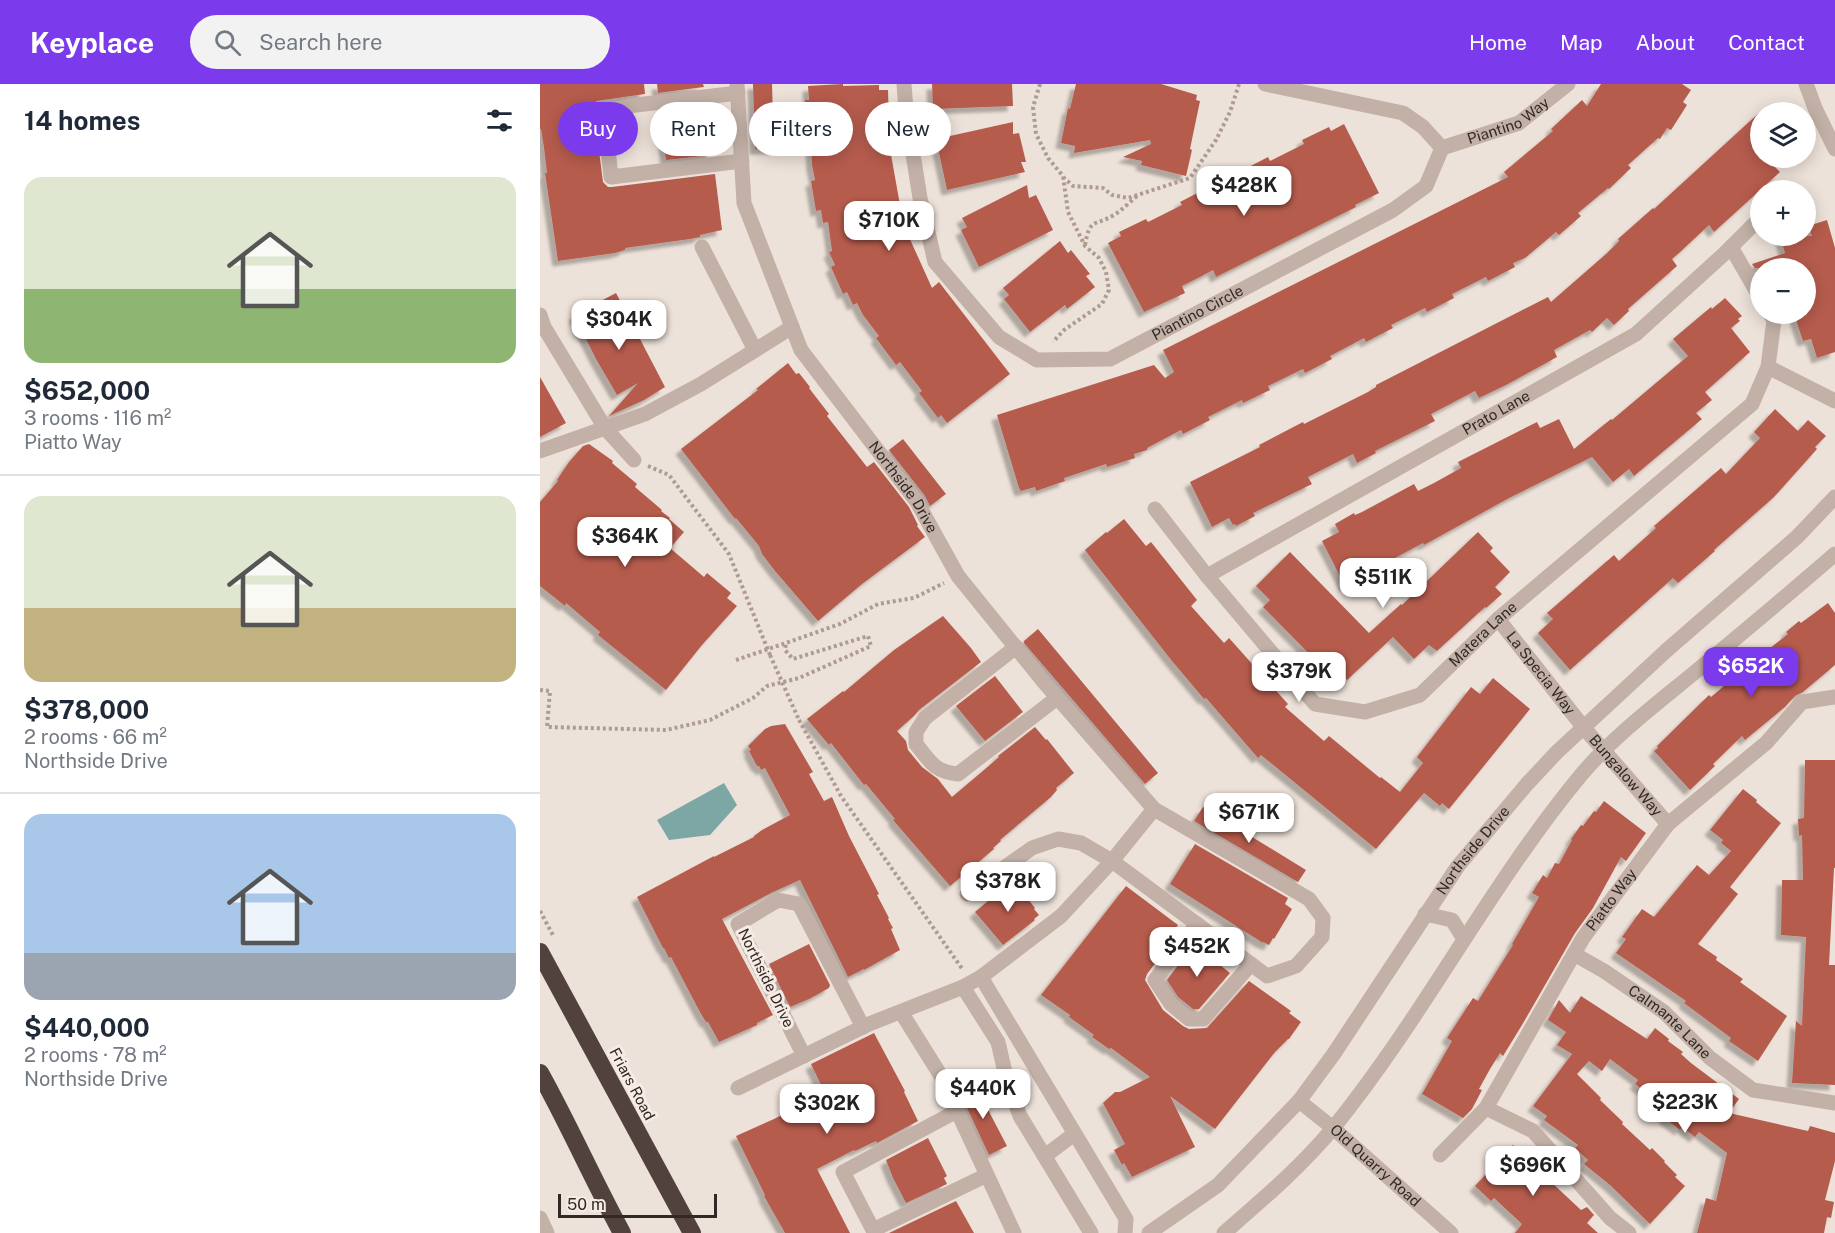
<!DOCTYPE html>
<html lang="en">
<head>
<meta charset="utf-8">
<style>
  body { margin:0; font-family:"Public Sans",sans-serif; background:#f2f2f3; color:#1f2937; height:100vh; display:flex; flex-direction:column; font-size:22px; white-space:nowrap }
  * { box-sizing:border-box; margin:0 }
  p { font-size:20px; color:#747a83 }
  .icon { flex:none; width:33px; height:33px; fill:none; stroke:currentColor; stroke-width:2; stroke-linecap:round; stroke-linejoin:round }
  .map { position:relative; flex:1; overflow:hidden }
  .side { display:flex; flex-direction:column; background:#fff; width:540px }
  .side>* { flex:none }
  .hud { position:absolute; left:18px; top:18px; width:570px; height:54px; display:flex; gap:12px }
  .tools { position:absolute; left:1210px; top:18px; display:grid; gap:12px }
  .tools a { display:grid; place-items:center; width:66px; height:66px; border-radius:50%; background:#fff; box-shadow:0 3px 15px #0003; font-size:30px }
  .scale { position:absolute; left:18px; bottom:15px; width:159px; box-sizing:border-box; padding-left:6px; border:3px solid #312926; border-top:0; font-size:16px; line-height:21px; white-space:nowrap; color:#312926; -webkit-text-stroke:4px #f6ece5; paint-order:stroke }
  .price { position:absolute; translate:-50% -51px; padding:0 14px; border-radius:12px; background:#fff; color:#222; font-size:20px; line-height:39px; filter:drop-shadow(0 2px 3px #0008) }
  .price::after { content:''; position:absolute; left:50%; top:36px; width:18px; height:14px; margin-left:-9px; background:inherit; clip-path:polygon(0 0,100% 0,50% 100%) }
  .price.on { background:#7c3aed; color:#fff }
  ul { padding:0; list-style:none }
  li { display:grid; align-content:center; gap:12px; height:318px; padding:0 24px }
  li+li { border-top:2px solid #e0e1e3 }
  li span { display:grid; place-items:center; height:186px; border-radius:18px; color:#555 }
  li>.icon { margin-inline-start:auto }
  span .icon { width:108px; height:108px; fill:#fffc; stroke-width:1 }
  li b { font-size:26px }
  h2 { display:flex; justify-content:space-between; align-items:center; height:72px; padding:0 24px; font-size:26px }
  .chip { padding:0 21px; border-radius:27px; background:#fff; box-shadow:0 3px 15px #0003; font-size:21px; line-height:54px }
  .chip.on { background:#7c3aed; color:#fff }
  header { display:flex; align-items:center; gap:36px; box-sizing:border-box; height:84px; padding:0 30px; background:#7c3aed; color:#fff }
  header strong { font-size:28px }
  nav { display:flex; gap:33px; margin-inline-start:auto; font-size:21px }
  .search { width:420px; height:54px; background:#f2f2f3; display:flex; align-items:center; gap:15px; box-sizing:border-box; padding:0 21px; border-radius:33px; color:#747a83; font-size:22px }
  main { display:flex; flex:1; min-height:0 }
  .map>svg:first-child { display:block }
</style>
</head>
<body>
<header>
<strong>Keyplace</strong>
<div class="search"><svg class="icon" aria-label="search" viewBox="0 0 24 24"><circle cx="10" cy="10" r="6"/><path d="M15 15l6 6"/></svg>Search here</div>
<nav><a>Home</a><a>Map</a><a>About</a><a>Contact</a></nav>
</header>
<main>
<section class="side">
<h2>14 homes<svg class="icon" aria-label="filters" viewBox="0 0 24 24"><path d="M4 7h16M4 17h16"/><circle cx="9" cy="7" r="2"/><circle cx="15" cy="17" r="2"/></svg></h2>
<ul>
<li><span style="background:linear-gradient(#dfe7d0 60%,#8fb573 0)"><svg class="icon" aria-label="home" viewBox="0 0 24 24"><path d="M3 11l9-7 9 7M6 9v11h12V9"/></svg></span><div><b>$652,000</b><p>3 rooms · 116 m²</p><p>Piatto Way</p></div></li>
<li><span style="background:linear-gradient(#dfe7d0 60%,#c2b280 0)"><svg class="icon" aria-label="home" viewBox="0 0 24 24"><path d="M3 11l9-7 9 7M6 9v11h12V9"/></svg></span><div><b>$378,000</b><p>2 rooms · 66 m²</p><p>Northside Drive</p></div></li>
<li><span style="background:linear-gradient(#a9c7e8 75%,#9aa5b1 0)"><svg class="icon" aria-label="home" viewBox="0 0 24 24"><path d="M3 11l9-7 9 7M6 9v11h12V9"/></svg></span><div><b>$440,000</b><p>2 rooms · 78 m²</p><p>Northside Drive</p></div></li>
</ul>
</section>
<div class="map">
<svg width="1295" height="1149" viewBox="0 0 1295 1149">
  <defs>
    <filter id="shadow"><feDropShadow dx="-5.5" dy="5.5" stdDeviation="1.5" flood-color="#0004"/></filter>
  </defs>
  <rect width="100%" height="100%" fill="#ede2d9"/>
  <path fill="#7ca7a4" d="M 184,699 L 197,721 L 170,751 L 129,756 L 117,736 Z"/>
  <path fill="#b65c4e" filter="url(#shadow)" d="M 0,0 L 104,0 L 105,10 L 56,17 L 54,28 L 63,98 L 68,103 L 72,103 L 175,90 L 182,146 L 160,151 L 160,153 L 150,155 L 85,164 L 85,166 L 75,169 L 18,177 L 5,89 L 7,89 L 4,64 L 1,45 L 0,45 Z
    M 117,0 L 163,0 L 164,3 L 118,9 Z
    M 213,0 L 232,0 L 234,65 L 215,65 Z
    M 303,0 L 303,2 L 339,1 L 339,6 L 348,6 L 350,65 L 360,121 L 355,122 L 392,204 L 399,198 L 470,290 L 407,339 L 401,331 L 398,334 L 379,309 L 382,307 L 360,278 L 356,281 L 336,254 L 339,252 L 323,231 L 317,219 L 313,221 L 307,208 L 303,210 L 291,183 L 295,181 L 289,168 L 292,167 L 288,138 L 283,139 L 281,126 L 276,127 L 271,97 L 275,96 L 272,81 L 270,46 L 266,47 L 265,16 L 269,16 L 268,2 Z
    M 392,0 L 472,0 L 473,22 L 393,25 Z
    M 536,0 L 621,0 L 657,11 L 656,16 L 660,17 L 650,65 L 652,66 L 646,92 L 601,81 L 602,77 L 583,73 L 611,60 L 610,56 L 534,69 L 535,62 L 521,59 L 528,24 L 530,25 Z
    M 1061,0 L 1142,0 L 1151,6 L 1143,18 L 1147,21 L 1131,46 L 1127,44 L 1120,55 L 1118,54 L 1088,81 L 1091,84 L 1069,105 L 1068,104 L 1038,129 L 1041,132 L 1019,151 L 1016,148 L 985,174 L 973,179 L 975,183 L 948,197 L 946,193 L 912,210 L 914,214 L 887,228 L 885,224 L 851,241 L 853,244 L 826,258 L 824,254 L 790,272 L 792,275 L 765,289 L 763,285 L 728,302 L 730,306 L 703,319 L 702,316 L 668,333 L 670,336 L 643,350 L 641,346 L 607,364 L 607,366 L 594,370 L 595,374 L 567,383 L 566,380 L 524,394 L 525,397 L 496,407 L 495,403 L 481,407 L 479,404 L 457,331 L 614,281 L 625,294 L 634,288 L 623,266 L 968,93 L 964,88 L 1013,47 L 1011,45 L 1042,16 L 1047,22 Z
    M 166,23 L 171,46 L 172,71 L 126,76 L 120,28 Z
    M 1221,27 L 1221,74 L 1226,74 L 1240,88 L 1174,148 L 1169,141 L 1139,169 L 1132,175 L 1137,182 L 1088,225 L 1089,227 L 1074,241 L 1067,234 L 1052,248 L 1050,246 L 1014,266 L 1017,273 L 966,301 L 939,314 L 935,307 L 891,330 L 895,337 L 835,367 L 836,369 L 817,379 L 813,370 L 768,393 L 772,400 L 713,429 L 715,432 L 696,442 L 695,440 L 693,441 L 689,434 L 672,443 L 650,398 L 720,363 L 719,361 L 763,338 L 764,340 L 828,308 L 836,303 L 836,301 L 1008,213 L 1011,218 L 1066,170 L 1079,157 L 1078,155 L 1113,124 L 1114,125 Z
    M 473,38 L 473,50 L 479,49 L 486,78 L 481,78 L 485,88 L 407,106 L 398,64 L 403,63 L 401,54 Z
    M 804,40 L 839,109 L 815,121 L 816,123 L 676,193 L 673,186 L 658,194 L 642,202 L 645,209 L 604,228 L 568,159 L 581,152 L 579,148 L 606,135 L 608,138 L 642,121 L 640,118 L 667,104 L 669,107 L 703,91 L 701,87 L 728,73 L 730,77 L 764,60 L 762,56 L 789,43 L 791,47 Z
    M 487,101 L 489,114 L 496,111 L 513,146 L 439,183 L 421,146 L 427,143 L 422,134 Z
    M 1287,136 L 1295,164 L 1295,268 L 1277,274 L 1271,255 L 1263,257 L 1254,230 L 1266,230 L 1266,184 L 1215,184 L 1212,180 L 1245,169 L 1240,152 L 1272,152 L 1268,142 Z
    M 520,157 L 528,169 L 531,166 L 550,190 L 546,192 L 555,203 L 527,225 L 525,221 L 490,248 L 464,215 L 469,211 L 463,204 Z
    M 76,209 L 125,303 L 104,316 L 69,332 L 98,299 L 77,311 L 56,275 L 34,231 Z
    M 1185,214 L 1202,232 L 1198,235 L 1200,237 L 1191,244 L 1210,268 L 1165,308 L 1172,316 L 1156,329 L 1162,335 L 1094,392 L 1089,385 L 1073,398 L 1052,373 L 969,414 L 884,461 L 883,459 L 853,475 L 805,502 L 782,457 L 799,448 L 795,440 L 814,429 L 815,431 L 822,428 L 874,400 L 878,407 L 894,399 L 921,384 L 918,378 L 997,338 L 1000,344 L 1019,335 L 1034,365 L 1071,335 L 1072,336 L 1148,272 L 1133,255 L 1171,223 L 1172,225 Z
    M 248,279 L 256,290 L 259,289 L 270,303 L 269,304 L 289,330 L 287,332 L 327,383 L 334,378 L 369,423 L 378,441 L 377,442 L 385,453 L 322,500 L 278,537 L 235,487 L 222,470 L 219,462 L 196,434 L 195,435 L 141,365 L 218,306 L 216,305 Z
    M 0,293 L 26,339 L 0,353 Z
    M 1235,325 L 1258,347 L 1268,336 L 1286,352 L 1275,363 L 1277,365 L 1234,413 L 1174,466 L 1175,467 L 1138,499 L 1133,494 L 1030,586 L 998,549 L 1013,535 L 1007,529 L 1074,471 L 1079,477 L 1116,444 L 1114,442 L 1181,384 L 1186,390 L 1220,354 L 1214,348 Z
    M 363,355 L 406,410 L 390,422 L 385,412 L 349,366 Z
    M 49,360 L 73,377 L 72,379 L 97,400 L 95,403 L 122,426 L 121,427 L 130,434 L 129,435 L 144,448 L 130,464 L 164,493 L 167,489 L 191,509 L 187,514 L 197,522 L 162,561 L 126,606 L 58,551 L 60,548 L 26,519 L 25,522 L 0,502 L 0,418 L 18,397 L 17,396 L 29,378 L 43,362 Z
    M 584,435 L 606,462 L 611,458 L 657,516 L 651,522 L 684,559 L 689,554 L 748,620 L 745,623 L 784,657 L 789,652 L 840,694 L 841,693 L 860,708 L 883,679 L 877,673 L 931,603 L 940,610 L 953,594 L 990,625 L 909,725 L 902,719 L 900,722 L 884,709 L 836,765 L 721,671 L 718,674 L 666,614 L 664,615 L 632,577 L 554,478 L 545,466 L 566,448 L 567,449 Z
    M 938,448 L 953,464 L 950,467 L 970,488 L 955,503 L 962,510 L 946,524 L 945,523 L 897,567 L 889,561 L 874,575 L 853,553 L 807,596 L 791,580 L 785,586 L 723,523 L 730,516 L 716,502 L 750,468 L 829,549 L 861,520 L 862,521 Z
    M 1288,519 L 1295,529 L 1295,581 L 1263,608 L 1255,612 L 1245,623 L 1205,656 L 1202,652 L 1173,680 L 1175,682 L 1150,706 L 1114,667 L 1118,664 L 1117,662 L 1169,611 L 1171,613 L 1202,587 L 1201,585 L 1214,575 L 1215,576 L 1248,550 L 1246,548 L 1259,537 L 1261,539 Z
    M 403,532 L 431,564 L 441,578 L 379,626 L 374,632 L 357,647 L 366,657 L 368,666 L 382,683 L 398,695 L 412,713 L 444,686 L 459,673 L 458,672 L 495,643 L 506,656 L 507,655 L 534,689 L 516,704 L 517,706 L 511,713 L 460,756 L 461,757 L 453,764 L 454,765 L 410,802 L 353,736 L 355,735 L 326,700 L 324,701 L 291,659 L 289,661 L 267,635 L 303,607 L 304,608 L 354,566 Z
    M 498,545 L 618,689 L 605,700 L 484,559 L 484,557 Z
    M 455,592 L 483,628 L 445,657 L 416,622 Z
    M 245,640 L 273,688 L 269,690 L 284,717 L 292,713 L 309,752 L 339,810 L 337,811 L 349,834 L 348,835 L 353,844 L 351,845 L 360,866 L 324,886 L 324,885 L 308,893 L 260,796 L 233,808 L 182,835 L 233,931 L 217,939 L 217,941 L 179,958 L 168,938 L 166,938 L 161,930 L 131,873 L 129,874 L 124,864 L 123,864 L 97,813 L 174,772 L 174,773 L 214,753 L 214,752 L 222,746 L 250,731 L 225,684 L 221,686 L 219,682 L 217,682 L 209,667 L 211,666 L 208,662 L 225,645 L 231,642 Z
    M 1265,676 L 1295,676 L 1295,784 L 1294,784 L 1289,881 L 1295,881 L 1295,1001 L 1252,999 L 1256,937 L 1262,942 L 1266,853 L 1241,851 L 1242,796 L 1263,796 L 1262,751 L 1259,752 L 1258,735 L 1264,734 Z
    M 1203,705 L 1217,716 L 1216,718 L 1241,739 L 1190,803 L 1198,810 L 1158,860 L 1177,873 L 1176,876 L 1203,895 L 1200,898 L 1247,932 L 1218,977 L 1189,957 L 1191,954 L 1144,919 L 1146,917 L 1076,869 L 1086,855 L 1082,853 L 1102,825 L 1114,833 L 1157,781 L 1169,791 L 1191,767 L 1181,759 L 1183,756 L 1170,746 Z
    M 1064,717 L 1106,749 L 1086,777 L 1081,773 L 1053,824 L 1035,849 L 982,941 L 963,972 L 960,969 L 950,985 L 939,1005 L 942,1006 L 932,1025 L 923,1034 L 882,1010 L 912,957 L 907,954 L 933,914 L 938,917 L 973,861 L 972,860 L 999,813 L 992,809 L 1003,791 L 1007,794 L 1015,779 L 1019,780 L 1032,756 L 1031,755 L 1041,741 L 1043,742 L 1054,727 L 1056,728 Z
    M 663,723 L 766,786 L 758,798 L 654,737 Z
    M 655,760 L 748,814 L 745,820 L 752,825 L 734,855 L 733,854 L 729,861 L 723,858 L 723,859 L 630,800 Z
    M 473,796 L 495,824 L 494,825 L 499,831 L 494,835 L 495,836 L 463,861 L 435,828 Z
    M 586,802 L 638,841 L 635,845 L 639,848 L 607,890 L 605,896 L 623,926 L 643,942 L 649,945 L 667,944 L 709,897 L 751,927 L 749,929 L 761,938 L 749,955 L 748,955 L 735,968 L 675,1045 L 630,1012 L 655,1063 L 592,1093 L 584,1079 L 582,1081 L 574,1066 L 585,1060 L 563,1019 L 575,1008 L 580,1008 L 610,993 L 571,964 L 569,965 L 552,953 L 554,951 L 529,933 L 530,931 L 501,911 Z
    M 269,860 L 290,901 L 289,904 L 269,915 L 250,923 L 229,880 Z
    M 654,860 L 690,889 L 659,925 L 653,925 L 638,913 L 627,896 Z
    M 1041,912 L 1107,955 L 1115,944 L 1129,955 L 1128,957 L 1143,968 L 1141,970 L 1151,979 L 1199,1015 L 1189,1029 L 1268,1047 L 1270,1042 L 1295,1049 L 1295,1077 L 1285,1116 L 1294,1118 L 1291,1134 L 1287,1133 L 1284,1149 L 1157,1149 L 1166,1114 L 1176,1117 L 1187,1069 L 1159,1048 L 1155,1053 L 1142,1043 L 1140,1046 L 1124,1034 L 1130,1026 L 1095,1000 L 1098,996 L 1070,975 L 1062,987 L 1049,977 L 1037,990 L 1061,1014 L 1060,1016 L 1083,1038 L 1082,1040 L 1110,1066 L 1112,1064 L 1125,1077 L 1124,1078 L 1137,1091 L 1135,1093 L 1145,1102 L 1110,1140 L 1070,1101 L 1044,1080 L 1048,1076 L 1035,1064 L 1038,1061 L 1004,1036 L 1007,1032 L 993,1022 L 1032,970 L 1017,961 L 1026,948 L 1008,936 L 1019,916 L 1030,929 Z
    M 334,949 L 365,1007 L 364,1008 L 378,1037 L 337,1059 L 336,1057 L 315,1067 L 314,1066 L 277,1085 L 310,1149 L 245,1149 L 224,1112 L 225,1111 L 196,1052 L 234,1035 L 285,1009 L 271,980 Z
    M 434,999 L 467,1062 L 449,1071 L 419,1007 Z
    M 388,1054 L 407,1092 L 404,1094 L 407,1100 L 366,1119 L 353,1094 L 346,1076 Z
    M 973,1061 L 985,1072 L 988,1071 L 1013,1093 L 1010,1097 L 1041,1126 L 1047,1123 L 1054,1131 L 1047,1139 L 1058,1149 L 975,1149 L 982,1140 L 954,1114 L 951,1117 L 935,1102 Z
    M 416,1117 L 434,1149 L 349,1149 Z"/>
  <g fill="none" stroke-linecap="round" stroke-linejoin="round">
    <path stroke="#af9b91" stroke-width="4" stroke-dasharray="3 3" stroke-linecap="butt" d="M 500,0 L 493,23 L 496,50 L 508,74 L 523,92 L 528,128 L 545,162 L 559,174 L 566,188 L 569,206 L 562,220 L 524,246 L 513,258
      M 523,93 L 533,102 L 563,104 L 572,111 L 588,114 L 650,94 L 676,56 L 690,28 L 699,0
      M 545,161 C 550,133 554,143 574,131 C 582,126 590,118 597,112
      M 108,382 L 129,391 L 189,470 L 230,571
      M 196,576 L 246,559
      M 0,606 L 10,607 L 7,643 L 126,646 L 170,636 L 213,614 L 227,602 L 259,594 L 331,562 L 328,552 L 253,575 L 245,566 L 246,559 L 300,540 L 338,520 L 374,514 L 404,499
      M 259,636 L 301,712 L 423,886
      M 0,827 L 14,853"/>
    <g stroke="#c3b1a7" stroke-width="15">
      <path id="s1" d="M 197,0 L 204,119 L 261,266 L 377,418 L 418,492 L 503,597 L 614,725 L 769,815 L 783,834 L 782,853 L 756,882 L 727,892 L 572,777 L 541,759 L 518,755 L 492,764 L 427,810"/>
      <path id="s2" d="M 364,0 L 366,26 L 380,114 L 395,178 L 459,253 L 497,276 L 570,275 L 853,126 L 886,102 L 902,64"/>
      <path d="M 725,0 L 863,29 L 883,43 L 902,64"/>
      <path d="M 1266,0 L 1275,24 L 1295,65"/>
      <path d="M 198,9 L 96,21 L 64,27 L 71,93 L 202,77"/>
      <path id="s3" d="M 902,64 L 979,39 L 1028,0"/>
      <path d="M 1249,106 L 1250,105"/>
      <path d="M 162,163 L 215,266"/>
      <path d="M 1191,163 L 1221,215"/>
      <path d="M 0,231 L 4,243 L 65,344 L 94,376"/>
      <path d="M 1228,283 L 1295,317"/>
      <path d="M 0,367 L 105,330 L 161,300 L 252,243"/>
      <path id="s4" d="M 615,425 L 667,492 L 775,620 L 825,628 L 880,611 L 958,535 L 1212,320 L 1228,283 L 1234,236 L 1230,230"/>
      <path id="s5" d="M 667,492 L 1096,250 L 1184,170 L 1221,133"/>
      <path id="s6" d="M 958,535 L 1044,644 L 1128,740"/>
      <path d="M 476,563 L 385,634 L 376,648 L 376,660 C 390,677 394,688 418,690 L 517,614"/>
      <path d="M 885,830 L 912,836 L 924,855"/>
      <path d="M 657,840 L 615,896 L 631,920 L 649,935 L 663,935 L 711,880"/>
      <path id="s7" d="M 1034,870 L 1064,887 L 1124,928 L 1170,974 L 1213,1006 L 1295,1019"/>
      <path d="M 441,893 L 586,1135 L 585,1149"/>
      <path d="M 423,903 L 458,958 L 466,993 L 480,1032 L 551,1149"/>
      <path d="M 361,928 L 401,992 L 474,1149"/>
      <path d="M 264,972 L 198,840 L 238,816 L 259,820 L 323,943"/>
      <path d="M 198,1004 L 329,940 L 423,903 L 441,893 L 521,832 L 572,777 L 614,725"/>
      <path id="s8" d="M 759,1017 L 793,1044 L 911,1149"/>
      <path d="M 946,1024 L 993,1047 L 1070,1134 L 1089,1149"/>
      <path d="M 417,1027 L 303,1088 L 333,1146 L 447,1091"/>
      <path id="s9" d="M 900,1071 L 946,1024 L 1043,854 L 1128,740 L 1226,659 L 1262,618 L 1295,613"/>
      <path d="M 505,1072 L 534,1050"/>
      <path d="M 0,1134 L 7,1149"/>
      <path id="s10" d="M 609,1149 L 678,1101 L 759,1017 L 793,971 L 918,782 L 987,700 L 1017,668 L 1127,566 L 1257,453 L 1295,413"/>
      <path d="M 684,1149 C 722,1116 762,1082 794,1043 C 884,932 949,802 1041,691 C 1073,653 1115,621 1154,589 C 1201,550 1249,510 1295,470"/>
    </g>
    <path stroke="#51423e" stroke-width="18" d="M 0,868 L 152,1149
      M 0,989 C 29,1041 53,1096 82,1149"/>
    <path stroke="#af9b91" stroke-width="4" stroke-dasharray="3 3" stroke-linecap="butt" d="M 230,571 L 259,636"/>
  </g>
  <g text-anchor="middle" stroke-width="6" stroke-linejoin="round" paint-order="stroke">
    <g font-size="15" fill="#312926" stroke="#f6ece5">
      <text dy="5" stroke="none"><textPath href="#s3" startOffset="72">Piantino Way</textPath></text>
      <text dy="5" stroke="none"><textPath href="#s2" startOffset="496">Piantino Circle</textPath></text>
      <text dy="5" stroke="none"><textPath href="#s5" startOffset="332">Prato Lane</textPath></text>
      <text dy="5" stroke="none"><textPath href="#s1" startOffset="448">Northside Drive</textPath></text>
      <text dy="5" stroke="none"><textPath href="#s4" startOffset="448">Matera Lane</textPath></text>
      <text dy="5" stroke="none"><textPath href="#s6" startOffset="69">La Specia Way</textPath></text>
      <text dy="5" stroke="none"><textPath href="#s6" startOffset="202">Bungalow Way</textPath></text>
      <text dy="5" stroke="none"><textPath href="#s10" startOffset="506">Northside Drive</textPath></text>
      <text dy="5" stroke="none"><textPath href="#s9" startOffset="309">Piatto Way</textPath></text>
      <text transform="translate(226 894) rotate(64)" y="5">Northside Drive</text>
      <text dy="5" stroke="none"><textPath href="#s7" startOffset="118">Calmante Lane</textPath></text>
      <text transform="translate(92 1000) rotate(62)" y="5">Friars Road</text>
      <text dy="5" stroke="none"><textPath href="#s8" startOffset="100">Old Quarry Road</textPath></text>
    </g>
  </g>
</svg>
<div class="tools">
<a><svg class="icon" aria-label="layers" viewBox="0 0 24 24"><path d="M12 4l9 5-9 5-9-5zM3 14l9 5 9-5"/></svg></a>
<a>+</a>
<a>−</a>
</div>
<div class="scale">50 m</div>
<b class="price" style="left:704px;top:133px">$428K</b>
<b class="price" style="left:349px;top:168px">$710K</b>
<b class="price" style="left:79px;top:267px">$304K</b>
<b class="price" style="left:85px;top:484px">$364K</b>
<b class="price" style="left:843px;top:525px">$511K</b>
<b class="price on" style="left:1211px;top:614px">$652K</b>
<b class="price" style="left:759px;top:619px">$379K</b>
<b class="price" style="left:709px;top:760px">$671K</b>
<b class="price" style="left:468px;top:829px">$378K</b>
<b class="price" style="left:657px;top:894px">$452K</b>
<b class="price" style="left:443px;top:1036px">$440K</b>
<b class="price" style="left:1145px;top:1050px">$223K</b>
<b class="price" style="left:287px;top:1051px">$302K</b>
<b class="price" style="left:993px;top:1113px">$696K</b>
<div class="hud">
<a class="chip on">Buy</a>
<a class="chip">Rent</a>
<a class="chip">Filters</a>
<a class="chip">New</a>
</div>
</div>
</main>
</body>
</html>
